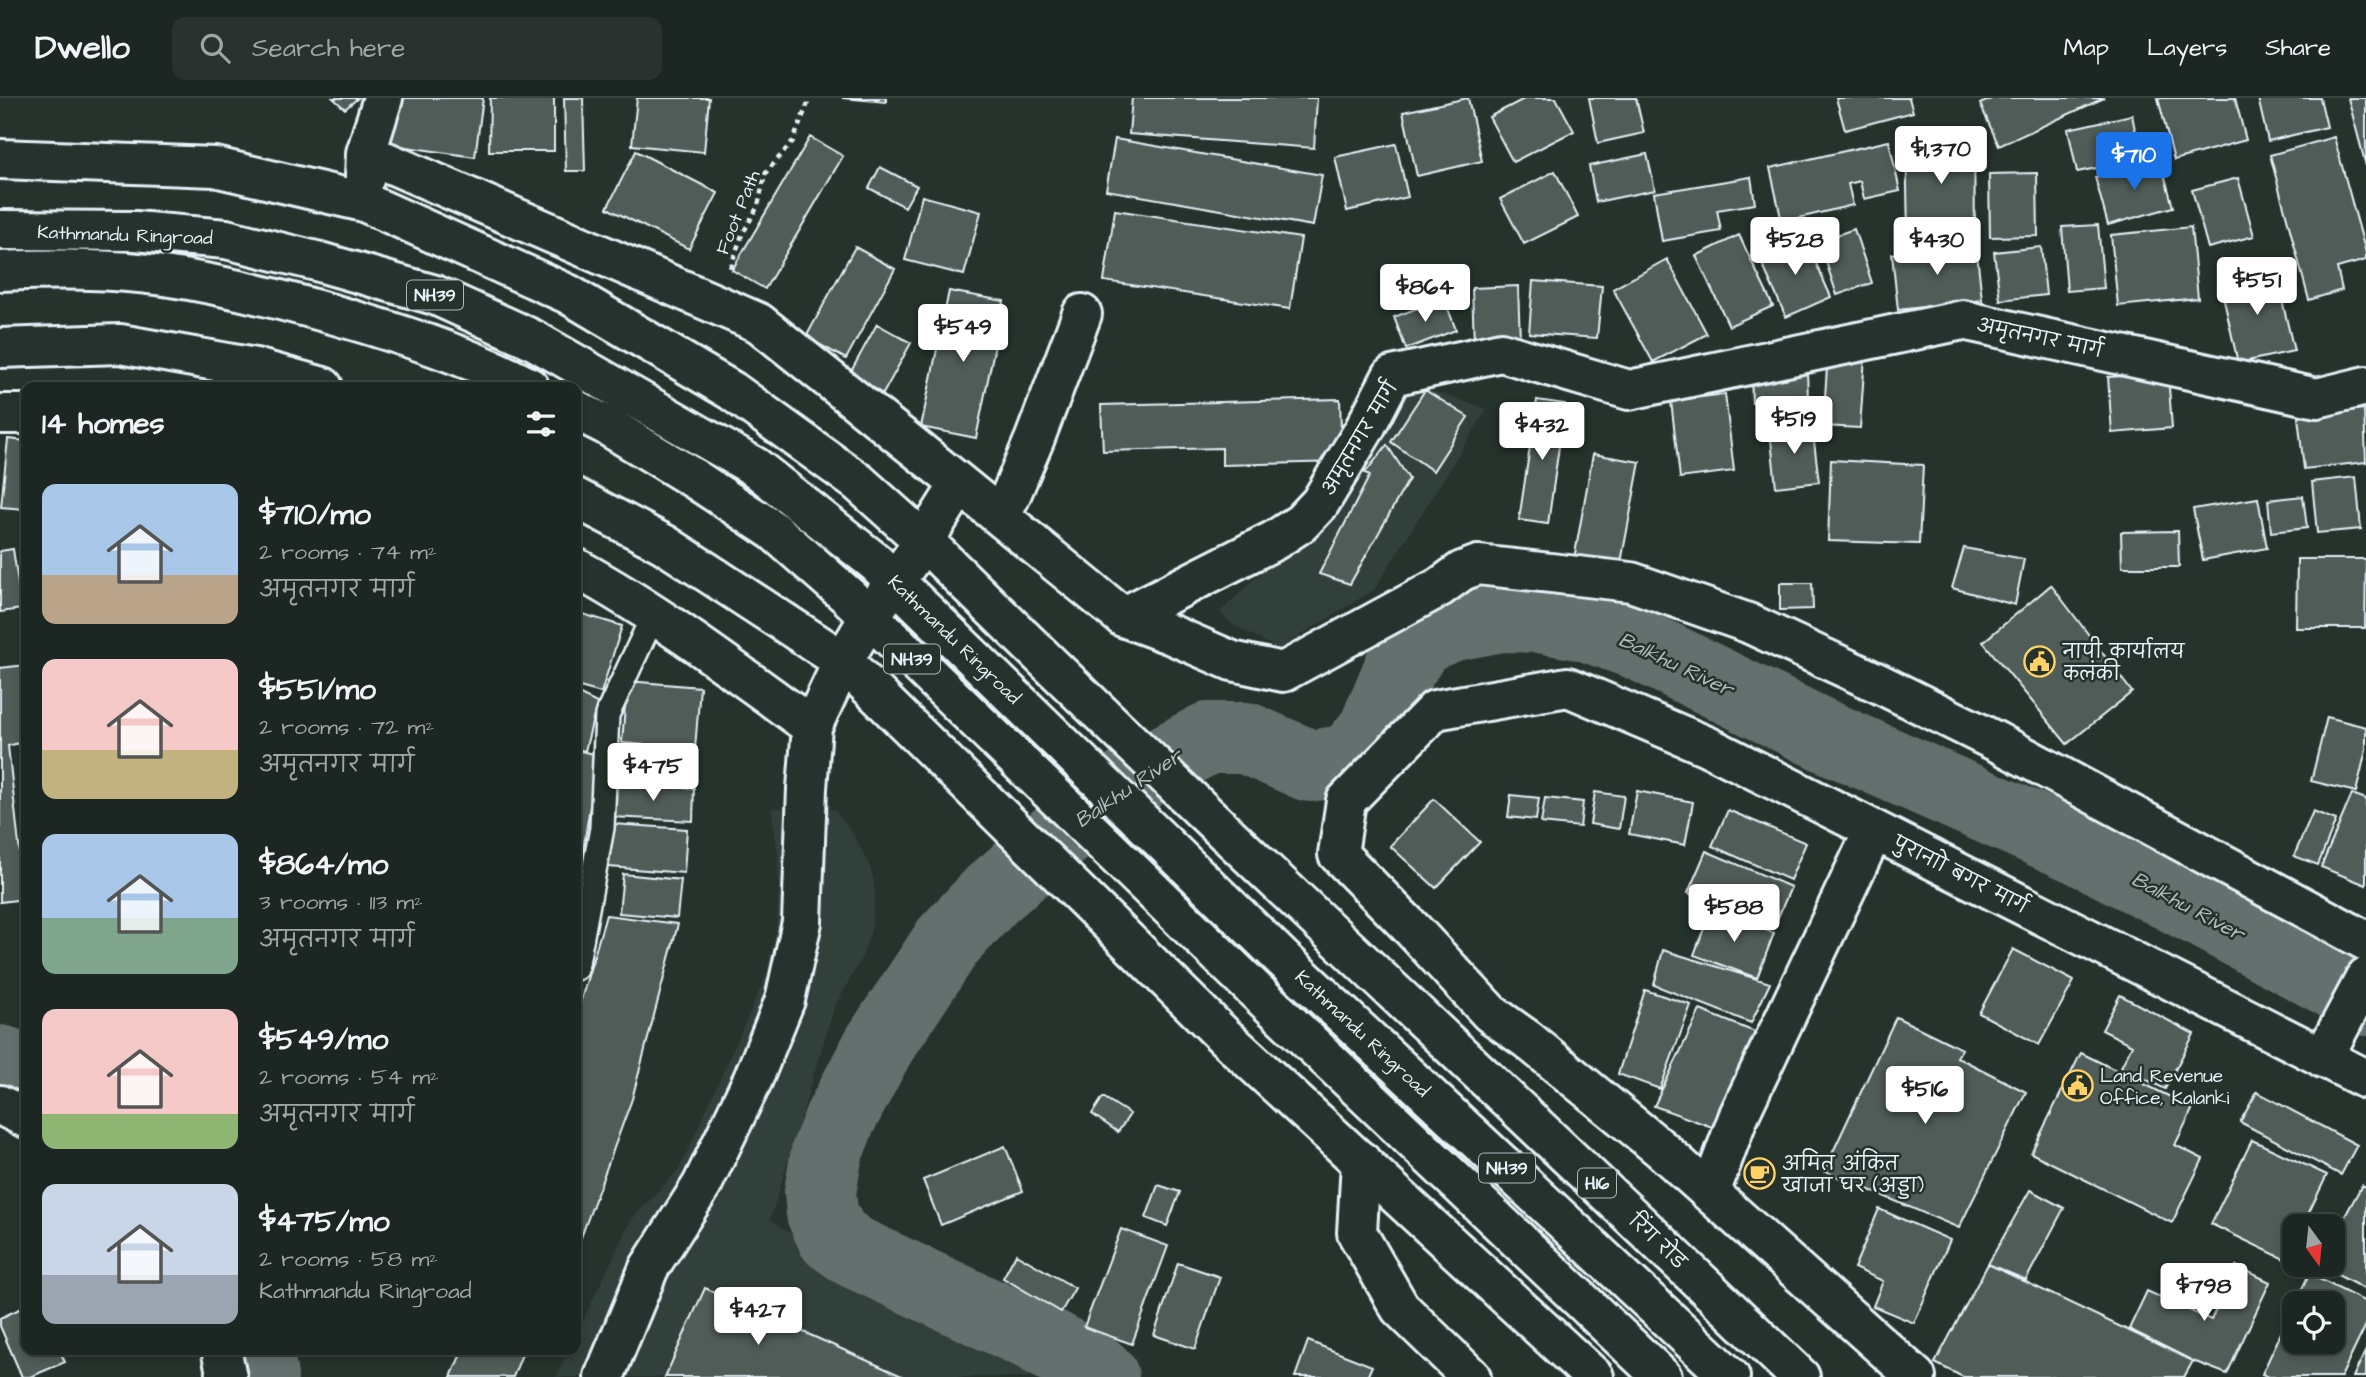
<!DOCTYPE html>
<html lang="en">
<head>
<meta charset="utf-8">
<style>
  body { margin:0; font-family:"Architects Daughter","Playpen Sans Deva",sans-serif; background:#29322f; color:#f1f3f6; height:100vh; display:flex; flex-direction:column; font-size:26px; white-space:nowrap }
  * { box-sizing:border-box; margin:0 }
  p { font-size:23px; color:#a0a5a5 }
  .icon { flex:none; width:38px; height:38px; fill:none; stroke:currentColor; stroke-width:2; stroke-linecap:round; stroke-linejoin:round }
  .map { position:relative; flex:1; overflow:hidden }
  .details { position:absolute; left:21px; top:284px; width:560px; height:973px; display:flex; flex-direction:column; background:#1c2622; border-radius:14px; box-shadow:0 4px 10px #0003,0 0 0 2px #3a4340 }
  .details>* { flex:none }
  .needle { width:46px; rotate:165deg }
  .buttons { position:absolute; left:2282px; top:1116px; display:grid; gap:14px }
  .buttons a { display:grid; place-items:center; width:63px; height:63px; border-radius:14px; background:#1c2622; box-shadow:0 4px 10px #0003,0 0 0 2px #3a4340; font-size:35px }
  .price { position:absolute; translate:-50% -60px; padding:0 16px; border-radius:7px; background:#fff; color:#222; font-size:23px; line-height:46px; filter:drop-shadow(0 2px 4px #0008) }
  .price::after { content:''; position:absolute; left:50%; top:42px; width:21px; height:16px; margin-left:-10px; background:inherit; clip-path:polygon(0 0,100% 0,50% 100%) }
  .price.selected { background:#1a73e8; color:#fff }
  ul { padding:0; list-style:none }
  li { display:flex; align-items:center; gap:21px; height:175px; padding:0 21px }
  li span { display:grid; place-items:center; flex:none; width:196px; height:140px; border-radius:14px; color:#555 }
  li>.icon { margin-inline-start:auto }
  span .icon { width:84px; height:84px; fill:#fffc; stroke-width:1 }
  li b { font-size:30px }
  h2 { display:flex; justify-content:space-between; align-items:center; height:84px; padding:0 21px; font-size:30px }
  header { display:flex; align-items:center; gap:42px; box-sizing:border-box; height:98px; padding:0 35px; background:#1c2622; border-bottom:2px solid #3a4340 }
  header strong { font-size:33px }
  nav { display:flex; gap:38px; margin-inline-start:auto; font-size:24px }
  .search { width:490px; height:63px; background:#29322f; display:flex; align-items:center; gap:18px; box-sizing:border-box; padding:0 24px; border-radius:14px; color:#a0a5a5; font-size:26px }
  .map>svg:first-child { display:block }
</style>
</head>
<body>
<header>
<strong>Dwello</strong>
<div class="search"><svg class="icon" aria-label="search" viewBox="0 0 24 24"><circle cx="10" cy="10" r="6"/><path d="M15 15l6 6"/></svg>Search here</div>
<nav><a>Map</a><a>Layers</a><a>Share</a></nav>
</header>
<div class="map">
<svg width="2366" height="1279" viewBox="0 0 2366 1279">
  <rect width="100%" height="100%" fill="#26332d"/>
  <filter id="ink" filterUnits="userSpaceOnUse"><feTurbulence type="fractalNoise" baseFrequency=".0143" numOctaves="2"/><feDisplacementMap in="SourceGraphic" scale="14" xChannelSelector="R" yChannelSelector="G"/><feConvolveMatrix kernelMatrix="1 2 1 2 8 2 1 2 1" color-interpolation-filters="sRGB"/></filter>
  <g filter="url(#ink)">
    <path fill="#333f3a" d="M 1404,284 L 1487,311 L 1374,492 L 1278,551 L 1230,525 L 1220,514 L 1320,418 Z
      M 771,710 L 834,711 L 850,731 L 868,764 L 873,779 L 875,795 L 872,829 L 862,859 L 834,910 L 770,1122 L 839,1166 L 894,1191 L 983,1239 L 1040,1279 L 556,1279 L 569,1251 L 576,1251 L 576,1237 L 631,1122 L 680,1070 L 766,878 L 776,835 L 779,793 L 778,756 Z"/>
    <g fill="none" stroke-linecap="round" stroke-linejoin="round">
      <path stroke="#636f6d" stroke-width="72" d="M 0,963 L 26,971
        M 258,1251 L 262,1279
        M 1103,1279 L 1097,1273 L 1031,1236 L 854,1154 L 833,1139 L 822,1115 L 820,1094 L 827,1054 L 840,1021 L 878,949 L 948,843 L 992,796 L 1067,731 L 1148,672 L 1208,640 L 1246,640 L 1310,668 L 1343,663 L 1356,655 L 1374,632 L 1399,572 L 1415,547 L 1425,538 L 1453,527 L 1501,518 L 1540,519 L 1585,527 L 1640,547 L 1819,635 L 2076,749 L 2180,802 L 2366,902"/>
    </g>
    <path fill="#505c59" stroke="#e8f1f8" stroke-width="2" d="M 333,0 L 358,0 L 345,11 Z
      M 393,0 L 483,0 L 475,59 L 386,46 Z
      M 490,0 L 554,0 L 554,53 L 489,53 Z
      M 564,0 L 583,0 L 585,73 L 566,73 Z
      M 637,0 L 709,0 L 704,54 L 632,47 Z
      M 842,0 L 886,0 L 886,4 Z
      M 1132,0 L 1317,0 L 1314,50 L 1129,36 Z
      M 1468,0 L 1482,63 L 1417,78 L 1403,14 Z
      M 1526,0 L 1556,0 L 1574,33 L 1513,64 L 1489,19 Z
      M 1589,0 L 1636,0 L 1644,35 L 1598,45 Z
      M 1836,0 L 1909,0 L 1913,14 L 1845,32 Z
      M 1993,0 L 2104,0 L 1999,48 L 1980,6 Z
      M 2158,0 L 2235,0 L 2246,42 L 2174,62 Z
      M 2258,0 L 2320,0 L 2327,29 L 2268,43 Z
      M 2348,0 L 2366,0 L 2366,68 Z
      M 2132,17 L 2141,61 L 2077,74 L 2068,31 Z
      M 1974,38 L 1975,137 L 1908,138 L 1906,39 Z
      M 810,39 L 843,58 L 765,191 L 732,172 Z
      M 2334,39 L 2366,155 L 2366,162 L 2337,170 L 2342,192 L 2309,202 L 2270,57 Z
      M 1115,41 L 1322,77 L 1313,128 L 1106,92 Z
      M 1889,43 L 1900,93 L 1864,101 L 1860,83 L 1848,86 L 1853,107 L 1782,124 L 1770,70 Z
      M 1396,46 L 1408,99 L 1347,113 L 1335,59 Z
      M 636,53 L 718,95 L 689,151 L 607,110 Z
      M 1647,56 L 1655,92 L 1596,104 L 1589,68 Z
      M 2160,61 L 2173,109 L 2108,127 L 2095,79 Z
      M 880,69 L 917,88 L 905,109 L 869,90 Z
      M 1555,73 L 1578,119 L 1524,146 L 1500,101 Z
      M 2037,75 L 2038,138 L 1990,139 L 1989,76 Z
      M 1751,79 L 1755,106 L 1717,112 L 1721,133 L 1662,143 L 1654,95 Z
      M 2238,80 L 2254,138 L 2208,150 L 2192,92 Z
      M 922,98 L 981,114 L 964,177 L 905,162 Z
      M 1115,112 L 1301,140 L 1290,211 L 1104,183 Z
      M 2098,127 L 2104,190 L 2067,193 L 2062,129 Z
      M 2191,129 L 2198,200 L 2118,208 L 2111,137 Z
      M 1854,131 L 1872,185 L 1837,197 L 1819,143 Z
      M 1739,137 L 1773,208 L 1729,228 L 1696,158 Z
      M 1804,138 L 1831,199 L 1786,219 L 1759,159 Z
      M 1976,146 L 1982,202 L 1898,212 L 1892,156 Z
      M 855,149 L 895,171 L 846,261 L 806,239 Z
      M 2041,149 L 2046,197 L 2000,202 L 1994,154 Z
      M 1667,161 L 1707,236 L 1653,264 L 1613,191 Z
      M 2275,172 L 2294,253 L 2238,265 L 2220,184 Z
      M 1533,183 L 1602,188 L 1597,240 L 1529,235 Z
      M 1518,188 L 1520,243 L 1474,245 L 1472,190 Z
      M 949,193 L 1004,203 L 976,340 L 921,329 Z
      M 1444,200 L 1456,232 L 1406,251 L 1394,219 Z
      M 877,226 L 911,245 L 883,296 L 849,277 Z
      M 1828,255 L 1865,258 L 1860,330 L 1823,328 Z
      M 1807,271 L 1808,304 L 1752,305 L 1751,273 Z
      M 2168,275 L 2172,330 L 2112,335 L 2108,279 Z
      M 1425,292 L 1468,319 L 1433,373 L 1391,344 Z
      M 1725,296 L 1734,373 L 1680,380 L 1671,303 Z
      M 1340,301 L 1342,364 L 1222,367 L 1222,350 L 1103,353 L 1101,307 Z
      M 1537,302 L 1565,306 L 1548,426 L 1519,422 Z
      M 2364,311 L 2366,364 L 2304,371 L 2298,319 Z
      M 1812,327 L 1819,384 L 1776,389 L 1770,332 Z
      M 8,341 L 26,343 L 25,411 L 1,409 Z
      M 1387,347 L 1409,381 L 1350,486 L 1319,476 L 1370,377 L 1365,375 Z
      M 1593,356 L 1640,364 L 1619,475 L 1573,467 Z
      M 1831,362 L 1923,367 L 1919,446 L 1828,443 Z
      M 2356,379 L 2361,431 L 2317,435 L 2312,384 Z
      M 2303,398 L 2307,430 L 2271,434 L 2268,402 Z
      M 2258,400 L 2267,450 L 2203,462 L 2193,411 Z
      M 2178,433 L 2179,469 L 2122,469 L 2121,434 Z
      M 1964,450 L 2024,461 L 2015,507 L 1952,490 Z
      M 13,451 L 22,511 L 0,514 L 0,453 Z
      M 2297,461 L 2366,461 L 2365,530 L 2296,530 Z
      M 1780,485 L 1812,485 L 1813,511 L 1780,512 Z
      M 2051,487 L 2132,594 L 2067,646 L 1983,544 Z
      M 576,514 L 622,528 L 601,595 L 576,588 Z
      M 26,567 L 26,643 L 8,648 L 25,801 L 0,804 L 0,570 Z
      M 627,583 L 700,589 L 695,651 L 622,645 Z
      M 576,595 L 597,605 L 585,653 L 576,651 Z
      M 2327,619 L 2366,629 L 2366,652 L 2356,694 L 2311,683 Z
      M 621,649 L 696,654 L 694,681 L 619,676 Z
      M 576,652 L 598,657 L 576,798 Z
      M 613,687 L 694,690 L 693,723 L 612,719 Z
      M 1637,693 L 1693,704 L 1685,747 L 1629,736 Z
      M 1595,694 L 1624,698 L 1619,731 L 1590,726 Z
      M 2352,696 L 2366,701 L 2366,787 L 2321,769 Z
      M 1511,697 L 1539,700 L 1536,722 L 1508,719 Z
      M 1545,700 L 1583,704 L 1580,729 L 1541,725 Z
      M 1434,701 L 1480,744 L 1436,790 L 1390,748 Z
      M 1728,712 L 1806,745 L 1790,782 L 1712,748 Z
      M 2313,713 L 2336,722 L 2318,767 L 2294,758 Z
      M 613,726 L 687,731 L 684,775 L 609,769 Z
      M 1706,753 L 1791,789 L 1773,831 L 1688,795 Z
      M 623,776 L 681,782 L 677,820 L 619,815 Z
      M 1711,812 L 1774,835 L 1757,880 L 1694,857 Z
      M 606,817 L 678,826 L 632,1001 L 576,1153 L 576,919 Z
      M 2013,851 L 2074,883 L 2039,947 L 1979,915 Z
      M 1663,852 L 1770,885 L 1751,925 L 1654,887 Z
      M 1645,892 L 1691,907 L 1660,991 L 1618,976 Z
      M 2120,897 L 2194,936 L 2165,991 L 2121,969 L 2132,947 L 2102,932 Z
      M 1700,912 L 1755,934 L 1712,1029 L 1654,1008 Z
      M 1896,919 L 1962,951 L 1957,959 L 2026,994 L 1959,1130 L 1824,1073 Z
      M 2081,955 L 2193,1010 L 2175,1047 L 2203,1061 L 2172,1125 L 2031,1055 Z
      M 2257,994 L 2357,1047 L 2341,1077 L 2240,1024 Z
      M 1103,999 L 1130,1016 L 1118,1034 L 1092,1016 Z
      M 2252,1042 L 2327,1077 L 2302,1129 L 2294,1129 L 2294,1144 L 2286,1162 L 2211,1126 Z
      M 1005,1048 L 1023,1093 L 941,1127 L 923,1082 Z
      M 1158,1087 L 1180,1094 L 1167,1128 L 1146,1120 Z
      M 2362,1087 L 2366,1090 L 2366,1192 L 2319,1167 L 2333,1167 L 2333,1140 Z
      M 2030,1092 L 2064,1110 L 2026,1182 L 1988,1166 Z
      M 1879,1111 L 1950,1142 L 1914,1225 L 1873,1208 L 1883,1183 L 1854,1170 Z
      M 1121,1131 L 1168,1148 L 1132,1246 L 1084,1229 Z
      M 1016,1156 L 1075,1190 L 1061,1214 L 1003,1180 Z
      M 1178,1165 L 1220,1179 L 1195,1251 L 1154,1237 Z
      M 1988,1166 L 2193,1263 L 2184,1279 L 1963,1279 L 1935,1265 Z
      M 2236,1168 L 2270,1184 L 2227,1276 L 2193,1263 L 2129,1231 L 2147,1193 L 2211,1222 Z
      M 2309,1176 L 2366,1204 L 2366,1227 L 2341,1279 L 2269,1279 L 2262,1276 L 2294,1207 L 2294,1244 L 2333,1244 L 2333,1206 L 2295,1206 Z
      M 705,1190 L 904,1279 L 665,1279 Z
      M 26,1208 L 26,1251 L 59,1251 L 65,1264 L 30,1279 L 22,1279 L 0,1228 L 0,1220 Z
      M 1308,1243 L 1372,1268 L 1367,1279 L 1295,1279 Z
      M 463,1251 L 524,1251 L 513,1279 L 451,1279 Z
      M 2366,1252 L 2366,1279 L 2353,1279 Z"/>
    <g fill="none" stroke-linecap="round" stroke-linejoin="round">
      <defs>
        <path id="service" d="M 576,870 L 602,730 L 607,617 L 654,516"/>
        <path id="minor" d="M 366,55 L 759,225 L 960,386 L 1123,519 L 1275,442 L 1301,425 L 1320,405 L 1364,332 L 1392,278 L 1501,254 L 1629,292 L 1963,222 L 2317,300 L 2366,288
          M 365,79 L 366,55 L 383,0
          M 0,316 L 26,316
          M 999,417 L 1010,399 L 1035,340 L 1082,216
          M 576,470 C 660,516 735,573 812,629
          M 1123,519 L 1172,537 L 1232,563 L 1283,574 L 1440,489 L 1462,473 L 1478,467 L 1631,484 L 1748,525 L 1880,586 L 1997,644 L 2366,843
          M 1874,732 L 1707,648 L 1568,589 L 1435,612 L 1346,703 L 1338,756 L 1413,832 L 1490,915 L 1528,942 L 1661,1051 L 1916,1279
          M 2323,960 L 2366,879
          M 0,1007 L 26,1020
          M 1361,1063 L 1357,1135 L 1400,1210 L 1471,1279
          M 1710,1095 L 1739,1017 L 1874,732 L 2366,981
          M 221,1251 L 227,1279
          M 604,1279 L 649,1170 L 702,1087 L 753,981 L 785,902 L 802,824 L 807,690 L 812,629 L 843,563 L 870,518 L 924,443 L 960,386"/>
        <path id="primary" d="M 0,61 L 215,69 L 364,104 L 568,196 L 732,293 L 858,384 L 924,443 C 1211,727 1509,999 1800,1279
          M 0,250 L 120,246 L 255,270 L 323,289
          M 576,400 L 664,446 L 843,563 L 1224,938 L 1594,1279"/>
        <path id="trunk" d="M 0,132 L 135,133 L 226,141 L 316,163 L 435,197 L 532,241 L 755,369 L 875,464 L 1283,861 L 1730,1279
          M 0,173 C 54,171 110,170 164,178 C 233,188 300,206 366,226 C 422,243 477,262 529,289
          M 576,312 L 606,327 L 698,383 L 774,433 L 848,498 L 1257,894 L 1662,1279"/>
      </defs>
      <use href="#service" stroke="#e8f1f8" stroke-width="28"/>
      <use href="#minor" stroke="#e8f1f8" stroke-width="44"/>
      <use href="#primary" stroke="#e8f1f8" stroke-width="44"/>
      <use href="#trunk" stroke="#e8f1f8" stroke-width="44"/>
      <path stroke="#e8f1f8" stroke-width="4.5" stroke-dasharray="5 5" stroke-linecap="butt" d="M 730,170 L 742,137 L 758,108 L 765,76 L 793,43 L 810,0"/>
      <use href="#service" stroke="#26332d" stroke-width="23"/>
      <use href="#minor" stroke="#26332d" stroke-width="38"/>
      <use href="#primary" stroke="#26332d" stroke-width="38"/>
      <use href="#trunk" stroke="#26332d" stroke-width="38"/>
    </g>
  </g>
  <defs>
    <symbol id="civic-ring" viewBox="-11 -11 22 22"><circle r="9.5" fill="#26332d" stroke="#ffd166" stroke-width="1.5"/><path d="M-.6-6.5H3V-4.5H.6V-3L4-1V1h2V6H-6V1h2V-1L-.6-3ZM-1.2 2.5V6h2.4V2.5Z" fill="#ffd166"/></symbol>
    <symbol id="cafe-ring" viewBox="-11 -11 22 22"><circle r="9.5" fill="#26332d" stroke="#ffd166" stroke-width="1.5"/><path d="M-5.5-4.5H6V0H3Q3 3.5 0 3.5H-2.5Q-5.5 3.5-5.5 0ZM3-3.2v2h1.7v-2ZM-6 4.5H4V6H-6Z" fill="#ffd166"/></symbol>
  </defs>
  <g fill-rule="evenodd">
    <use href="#civic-ring" x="2022" y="546" width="35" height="35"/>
    <use href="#civic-ring" x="2060" y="970" width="35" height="35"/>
    <use href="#cafe-ring" x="1742" y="1058" width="35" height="35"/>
  </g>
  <g text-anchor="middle" stroke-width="5" stroke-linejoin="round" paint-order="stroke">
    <g fill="#26332d" stroke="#aeb8bb" stroke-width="2">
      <rect x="407" y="182.5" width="56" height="29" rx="5"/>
      <rect x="884" y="546.5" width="56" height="29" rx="5"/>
      <rect x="1479" y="1055.5" width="56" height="29" rx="5"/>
      <rect x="1578" y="1070.5" width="38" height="29" rx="5"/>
    </g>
    <g font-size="18" font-weight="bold" fill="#e8f1f8">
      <text x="435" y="203">NH39</text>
      <text x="912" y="567">NH39</text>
      <text x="1507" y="1076">NH39</text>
      <text x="1597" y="1091">H16</text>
    </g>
    <g font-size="19" fill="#e8f1f8" stroke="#26332d">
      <text transform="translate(737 114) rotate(-68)" y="7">Foot Path</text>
      <text transform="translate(125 136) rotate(2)" y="7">Kathmandu Ringroad</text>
      <text transform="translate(2040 239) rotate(12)" y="7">अमृतनगर मार्ग</text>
      <text transform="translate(1359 340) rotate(-59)" y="7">अमृतनगर मार्ग</text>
      <text transform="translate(955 541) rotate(44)" y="7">Kathmandu Ringroad</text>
      <text transform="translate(1961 776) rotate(27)" y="7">पुरानाो बगर मार्ग</text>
      <text transform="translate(1363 935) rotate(43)" y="7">Kathmandu Ringroad</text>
      <text transform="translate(1658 1143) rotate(43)" y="7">रिंग रोड</text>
    </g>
    <g font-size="19" fill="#e8f1f8" stroke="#26332d" text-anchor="start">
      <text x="2063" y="560">नापी कार्यालय<tspan x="2063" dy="22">कलंकी</tspan></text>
      <text x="2100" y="984">Land Revenue<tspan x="2100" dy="22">Office, Kalanki</tspan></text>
      <text x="1782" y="1072">अमित अंकित<tspan x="1782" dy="22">खाजा घर (अड्डा)</tspan></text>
    </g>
    <g font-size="21" font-style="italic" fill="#b3bdc0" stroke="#26332d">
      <text transform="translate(1676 566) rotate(25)" y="7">Balkhu River</text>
      <text transform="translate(1128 690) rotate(-34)" y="7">Balkhu River</text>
      <text transform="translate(2188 808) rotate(28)" y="7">Balkhu River</text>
    </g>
  </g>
</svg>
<div class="buttons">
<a><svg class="needle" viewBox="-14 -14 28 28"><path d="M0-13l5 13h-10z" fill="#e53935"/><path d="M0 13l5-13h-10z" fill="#a0a5a5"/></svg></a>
<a><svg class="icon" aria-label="locate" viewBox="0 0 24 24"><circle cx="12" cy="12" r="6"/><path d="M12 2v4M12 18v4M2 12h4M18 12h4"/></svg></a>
</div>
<b class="price" style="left:1941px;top:88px">$1,370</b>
<b class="price selected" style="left:2134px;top:94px">$710</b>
<b class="price" style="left:1795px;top:179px">$528</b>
<b class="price" style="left:1937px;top:179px">$430</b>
<b class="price" style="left:2257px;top:219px">$551</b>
<b class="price" style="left:1425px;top:226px">$864</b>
<b class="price" style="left:963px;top:266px">$549</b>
<b class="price" style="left:1794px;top:358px">$519</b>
<b class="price" style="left:1542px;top:364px">$432</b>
<b class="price" style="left:653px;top:705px">$475</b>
<b class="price" style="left:1734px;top:846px">$588</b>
<b class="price" style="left:1925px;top:1028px">$516</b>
<b class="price" style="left:2204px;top:1225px">$798</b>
<b class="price" style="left:758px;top:1249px">$427</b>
<section class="details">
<h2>14 homes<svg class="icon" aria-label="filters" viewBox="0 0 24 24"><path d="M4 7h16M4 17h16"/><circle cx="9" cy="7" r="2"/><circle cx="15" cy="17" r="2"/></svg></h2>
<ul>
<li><span style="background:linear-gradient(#a9c7e8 65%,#b9a48a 0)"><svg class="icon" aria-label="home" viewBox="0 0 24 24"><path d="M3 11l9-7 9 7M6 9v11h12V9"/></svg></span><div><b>$710/mo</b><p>2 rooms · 74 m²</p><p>अमृतनगर मार्ग</p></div></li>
<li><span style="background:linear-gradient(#f6c9c9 65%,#c2b280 0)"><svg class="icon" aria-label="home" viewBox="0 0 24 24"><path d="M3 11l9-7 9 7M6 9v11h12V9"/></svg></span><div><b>$551/mo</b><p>2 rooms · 72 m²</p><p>अमृतनगर मार्ग</p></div></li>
<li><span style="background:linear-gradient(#a9c7e8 60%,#7fa58c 0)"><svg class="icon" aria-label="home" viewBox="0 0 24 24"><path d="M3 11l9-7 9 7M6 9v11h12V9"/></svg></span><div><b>$864/mo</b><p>3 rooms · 113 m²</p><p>अमृतनगर मार्ग</p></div></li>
<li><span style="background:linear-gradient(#f6c9c9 75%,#8fb573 0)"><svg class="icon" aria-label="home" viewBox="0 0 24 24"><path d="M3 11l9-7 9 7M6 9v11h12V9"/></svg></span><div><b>$549/mo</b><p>2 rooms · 54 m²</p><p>अमृतनगर मार्ग</p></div></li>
<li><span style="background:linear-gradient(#c9d6e8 65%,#9aa5b1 0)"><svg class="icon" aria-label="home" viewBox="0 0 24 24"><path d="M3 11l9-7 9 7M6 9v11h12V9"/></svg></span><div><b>$475/mo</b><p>2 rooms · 58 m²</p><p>Kathmandu Ringroad</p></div></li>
</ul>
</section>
</div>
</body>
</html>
